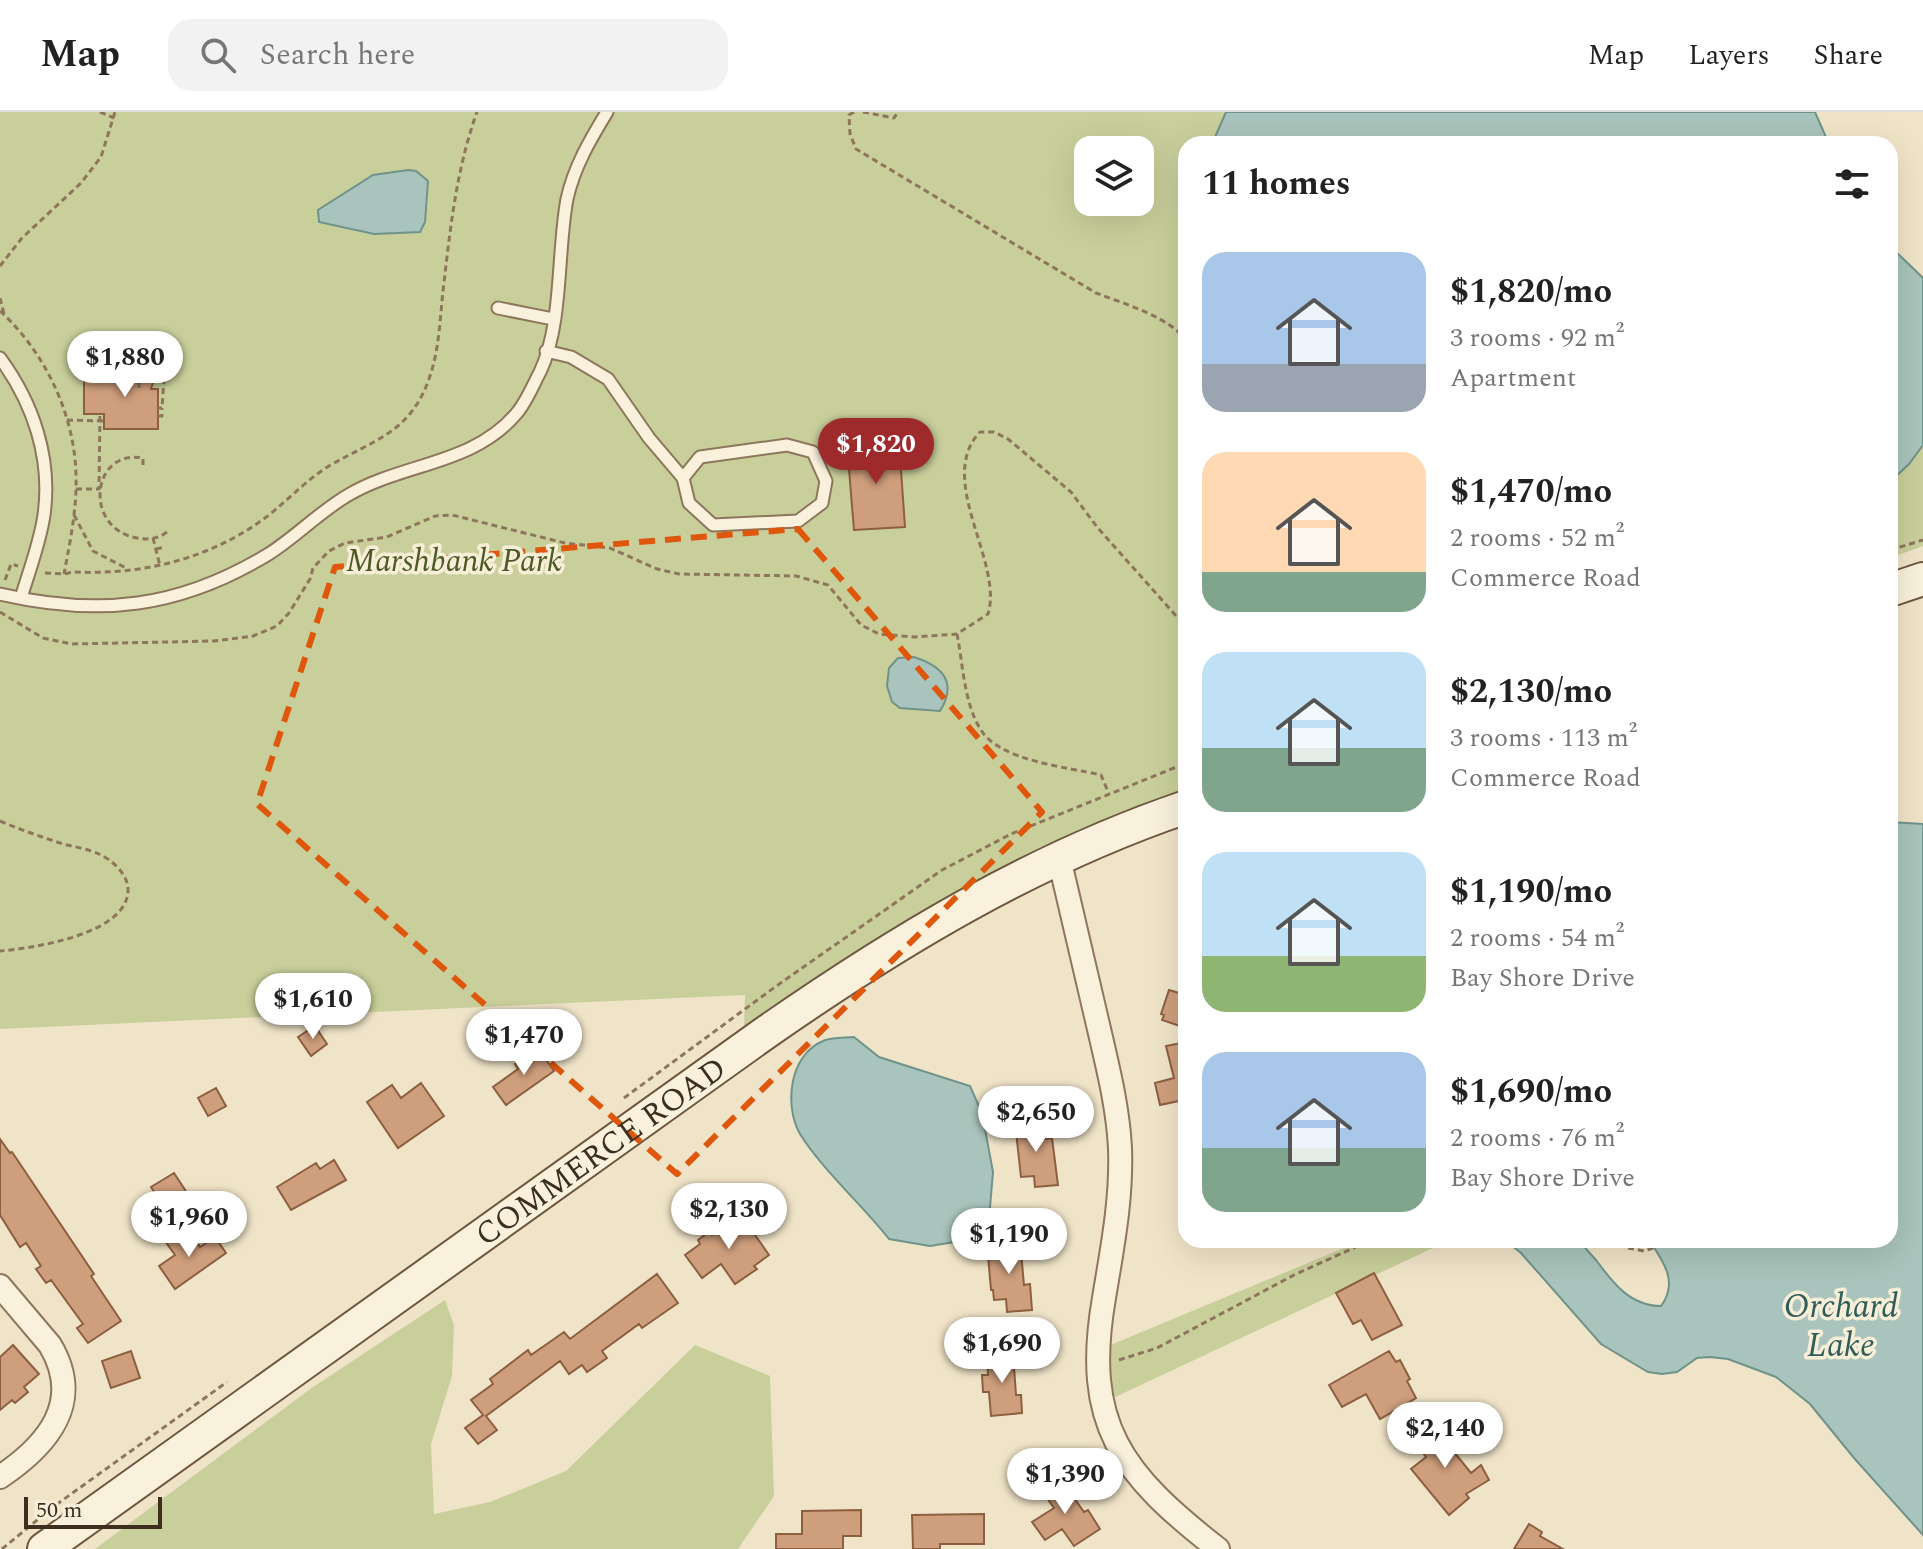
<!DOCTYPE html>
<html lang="en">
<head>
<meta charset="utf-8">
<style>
  body { margin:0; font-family:Spectral,serif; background:#f2f2f2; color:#222; height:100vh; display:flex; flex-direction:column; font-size:30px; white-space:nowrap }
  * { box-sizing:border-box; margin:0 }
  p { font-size:26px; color:#767676 }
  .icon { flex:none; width:44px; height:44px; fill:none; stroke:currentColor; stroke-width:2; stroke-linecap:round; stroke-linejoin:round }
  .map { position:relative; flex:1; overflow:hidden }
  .side { position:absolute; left:1178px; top:24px; width:720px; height:1112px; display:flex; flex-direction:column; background:#fff; border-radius:24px; box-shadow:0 8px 32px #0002 }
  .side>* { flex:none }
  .controls { position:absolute; left:1074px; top:24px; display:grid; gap:16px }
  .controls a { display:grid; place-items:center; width:80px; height:80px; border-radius:16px; background:#fff; box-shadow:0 8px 32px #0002; font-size:40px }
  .scale { position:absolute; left:24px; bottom:20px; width:138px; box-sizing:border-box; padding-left:8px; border:4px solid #3d2e20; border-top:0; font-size:22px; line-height:28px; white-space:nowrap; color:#3d2e20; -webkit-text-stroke:6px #f7eed8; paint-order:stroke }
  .price { position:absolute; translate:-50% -68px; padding:0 18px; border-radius:28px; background:#fff; color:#222; font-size:26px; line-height:52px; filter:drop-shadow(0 2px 4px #0008) }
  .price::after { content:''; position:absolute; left:50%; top:48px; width:24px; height:18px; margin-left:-12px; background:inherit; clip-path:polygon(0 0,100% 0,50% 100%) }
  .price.current { background:#9e2a2b; color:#fff }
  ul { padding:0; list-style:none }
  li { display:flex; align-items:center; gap:24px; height:200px; padding:0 24px }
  li span { display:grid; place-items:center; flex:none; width:224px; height:160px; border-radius:24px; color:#555 }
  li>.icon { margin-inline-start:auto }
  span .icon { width:96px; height:96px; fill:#fffc; stroke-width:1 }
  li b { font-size:34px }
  h2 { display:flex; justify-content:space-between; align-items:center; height:96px; padding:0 24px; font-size:34px }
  header { display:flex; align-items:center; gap:48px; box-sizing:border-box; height:112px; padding:0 40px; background:#fff; border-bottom:2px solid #e0e0e0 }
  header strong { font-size:38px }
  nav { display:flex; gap:44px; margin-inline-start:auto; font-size:28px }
  .search { width:560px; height:72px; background:#f2f2f2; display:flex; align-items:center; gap:20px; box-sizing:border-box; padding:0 28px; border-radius:24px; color:#767676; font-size:30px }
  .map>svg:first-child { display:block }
</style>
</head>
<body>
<header>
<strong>Map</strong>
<div class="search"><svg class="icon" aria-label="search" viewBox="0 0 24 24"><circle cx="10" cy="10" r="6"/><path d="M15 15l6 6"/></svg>Search here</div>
<nav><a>Map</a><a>Layers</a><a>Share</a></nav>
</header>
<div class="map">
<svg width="1923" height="1437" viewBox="0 0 1923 1437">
  <rect width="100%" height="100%" fill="#f0e4c8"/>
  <path fill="#c9cf9b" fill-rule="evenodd" d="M 0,0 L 1815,0 L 1829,32 L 1186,32 L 1186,677 C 1026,731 881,817 744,914 L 745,883 L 0,917 ZM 1088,38 L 1140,38 L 1140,90 L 1088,90 Z
    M 1890,134 L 1923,166 L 1923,434 L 1890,446 Z
    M 1363,1128 L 1450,1128 L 1111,1287 L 1108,1234 Z
    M 445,1188 L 454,1213 L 452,1264 L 431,1332 L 434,1402 L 490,1390 L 566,1359 L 695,1233 L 770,1264 L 774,1384 L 738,1437 L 95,1437 L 313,1275 Z"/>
  <path fill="#a9c4bc" stroke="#6f938a" stroke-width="2" d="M 1226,0 L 1815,0 L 1829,32 L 1212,32 Z
    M 408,58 L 416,59 L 428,69 L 425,110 L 420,120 L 374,122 L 319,110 L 318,98 L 373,63 Z
    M 1890,134 L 1923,166 L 1923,333 L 1909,352 L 1890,370 Z
    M 914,545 C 942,554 958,570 940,599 L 900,596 L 892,590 L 887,574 L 889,556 L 898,546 Z
    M 1890,710 L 1923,712 L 1923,1423 L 1854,1346 L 1810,1292 L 1776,1265 L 1728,1247 L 1710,1245 L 1697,1246 L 1677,1260 L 1662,1262 L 1648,1260 L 1601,1232 L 1521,1141 L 1505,1128 L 1580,1128 C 1584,1136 1590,1141 1596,1148 C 1613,1171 1630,1194 1661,1194 C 1679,1170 1663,1149 1649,1128 L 1890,1128 Z
    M 854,925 L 879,945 L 970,974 L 982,1001 L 993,1060 L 989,1107 L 973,1127 L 930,1134 L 889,1127 C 863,1094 821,1056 800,1022 C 784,994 789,943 823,929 C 831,925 845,926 854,925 Z"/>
  <path fill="#cf9f7d" stroke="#8d5f41" stroke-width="2" d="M 134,247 L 158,254 L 151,277 L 158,277 L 158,317 L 104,317 L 104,302 L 84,302 L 84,267 L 128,267 Z
    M 899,330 L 905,415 L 854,418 L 847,333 Z
    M 1169,878 L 1186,883 L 1186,916 L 1162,908 L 1164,903 L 1161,902 Z
    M 315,914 L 327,932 L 311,944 L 298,925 Z
    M 1186,930 L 1186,994 L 1181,995 L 1179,989 L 1160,993 L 1155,971 L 1174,966 L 1166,934 Z
    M 538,936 L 554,959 L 506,993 L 493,975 L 518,957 L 515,952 Z
    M 421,971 L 444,1004 L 398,1036 L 367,990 L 392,973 L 401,986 Z
    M 216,976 L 226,994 L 208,1004 L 198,986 Z
    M 1042,1008 L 1044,1027 L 1052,1026 L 1058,1073 L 1035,1075 L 1034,1064 L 1021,1065 L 1015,1011 Z
    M 0,1027 L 10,1041 L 12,1040 L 94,1162 L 91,1164 L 121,1209 L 88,1231 L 77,1216 L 83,1212 L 51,1168 L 46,1171 L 36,1157 L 41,1154 L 26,1131 L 20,1135 L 0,1103 Z
    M 334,1048 L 346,1068 L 291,1098 L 277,1075 L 316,1051 L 320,1057 Z
    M 174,1061 L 191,1087 L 167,1101 L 151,1075 Z
    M 741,1103 L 769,1143 L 754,1154 L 757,1157 L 735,1172 L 721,1152 L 702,1166 L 685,1143 L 700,1132 L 698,1128 L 710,1119 L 712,1123 Z
    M 180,1119 L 189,1133 L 196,1129 L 200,1135 L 215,1125 L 226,1141 L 175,1177 L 159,1154 L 175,1143 L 165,1129 Z
    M 1020,1129 L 1024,1173 L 1030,1172 L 1032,1198 L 1007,1200 L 1006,1187 L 994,1188 L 993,1178 L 991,1178 L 987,1132 Z
    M 1374,1161 L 1402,1213 L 1372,1228 L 1361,1208 L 1353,1212 L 1336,1181 Z
    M 657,1162 L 678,1191 L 642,1216 L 639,1212 L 602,1239 L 607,1246 L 587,1260 L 582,1253 L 569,1262 L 560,1249 L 486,1304 L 497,1318 L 478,1332 L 465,1316 L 483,1303 L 471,1288 L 493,1272 L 490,1267 L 528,1238 L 531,1243 L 564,1220 L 570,1227 Z
    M 13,1233 L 39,1262 L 24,1275 L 28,1280 L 15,1291 L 12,1288 L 0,1298 L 0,1245 Z
    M 131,1239 L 140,1266 L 111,1276 L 102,1249 Z
    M 1389,1239 L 1396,1250 L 1400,1248 L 1410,1267 L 1407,1269 L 1416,1286 L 1380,1307 L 1366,1282 L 1342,1295 L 1329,1273 Z
    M 1013,1241 L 1016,1283 L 1021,1283 L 1022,1301 L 991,1304 L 989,1280 L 983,1280 L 982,1263 L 988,1263 L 987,1243 Z
    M 1427,1307 L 1471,1361 L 1481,1353 L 1489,1368 L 1466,1382 L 1469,1386 L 1449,1403 L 1411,1357 L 1426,1345 L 1420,1337 L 1425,1333 L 1413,1318 Z
    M 1060,1366 L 1084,1400 L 1088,1398 L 1100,1417 L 1074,1434 L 1062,1417 L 1045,1428 L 1032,1410 L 1054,1396 L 1042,1379 Z
    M 861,1398 L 861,1424 L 843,1424 L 843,1437 L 776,1437 L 776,1422 L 802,1422 L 802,1399 Z
    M 984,1402 L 984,1432 L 940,1432 L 940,1437 L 913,1437 L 912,1403 Z
    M 1529,1412 L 1542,1420 L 1540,1424 L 1563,1437 L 1514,1437 Z"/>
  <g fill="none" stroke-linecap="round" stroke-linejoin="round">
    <defs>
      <path id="lane" d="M 498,196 L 553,207
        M 546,239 L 571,245 L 608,267 L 649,326 L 683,366 L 689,391 L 713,413 L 798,409 L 822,391 L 826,369 L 813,340 L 787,333 L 700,345 L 683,366
        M 0,246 C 33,291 52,346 44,403 C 40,431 29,459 21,486
        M 0,482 C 100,505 179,496 267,443 C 296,425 320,399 350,382 C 404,351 474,352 516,302 C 526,291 533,273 540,260 C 563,212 557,140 567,87 C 574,55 590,28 607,0"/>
      <path id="street" d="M 1059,746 C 1072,803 1086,860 1099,917 C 1108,956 1118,996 1120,1036 C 1122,1087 1112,1137 1104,1186 C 1082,1313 1122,1362 1218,1437
        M 0,1174 L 50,1233 C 84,1290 48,1333 0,1365"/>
      <g id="secondary">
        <path d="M 1890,478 L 1923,467"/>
        <path id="s1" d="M 44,1437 L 765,921 C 897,829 1033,747 1186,695"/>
      </g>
    </defs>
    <use href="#lane" stroke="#8d765c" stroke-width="15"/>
    <use href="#street" stroke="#8d765c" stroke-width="26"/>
    <use href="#secondary" stroke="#6f573f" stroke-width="36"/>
    <path stroke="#8d765c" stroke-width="3" stroke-dasharray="6 4" stroke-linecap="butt" d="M 100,0 L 114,6
      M 854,0 L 849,3 L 850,22 L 856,37 L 1096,181 C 1125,192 1164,203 1186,227
      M 863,0 L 894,6 L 898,0
      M 0,154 L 22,126 L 81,71 L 101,45 L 115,0
      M 0,186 L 4,202
      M 0,199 C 45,240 75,303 76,364 C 77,397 70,430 64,462
      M 155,261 L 164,267 L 162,296 L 158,296
      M 139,270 L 139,277
      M 158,304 L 162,304 L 162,296
      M 67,308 L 104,309
      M 143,353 L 143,346 C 92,336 82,416 137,426 C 148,428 158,427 167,420
      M 76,377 L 99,377 L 100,302
      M 74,403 L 93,439 L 128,457
      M 153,426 L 160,454
      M 156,437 L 165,435
      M 1890,438 L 1923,428
      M 45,461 L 64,462 L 73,460 C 139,463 203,449 258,411 C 283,394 303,370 329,354 C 375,327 411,321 430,264 C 439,238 440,207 443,179 C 450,119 456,58 477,0
      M 5,468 L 11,452 L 18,454
      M 0,500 L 43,526 L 72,532 L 214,529 L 253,524 L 277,514 L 289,501 L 310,467 L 313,456 L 329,439 L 345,431 L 387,425 L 435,404 L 452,403 L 565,431 L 610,436 L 657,457 L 679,462 L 796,464 L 828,473 L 861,513 L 879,522 L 915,525 L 957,522 L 988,502 C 1004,451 935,367 980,320 L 994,320 L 1008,327 L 1071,380 L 1097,415 L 1186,515
      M 957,522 C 963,552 964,592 981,618 C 1000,649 1067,655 1101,663 L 1109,682
      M 0,709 C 21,718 42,725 63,732 C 75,735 88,737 99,742 C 112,748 128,762 128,778 C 128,822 34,836 0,839
      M 624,986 L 775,875 L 942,758 L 1011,722 L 1186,651
      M 1622,1128 L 1628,1136 L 1644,1139 L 1679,1128
      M 1726,1128 L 1728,1134
      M 1119,1248 L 1157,1236 L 1294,1163 L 1371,1128
      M 2,1437 L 53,1395 L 227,1270"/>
    <use href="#lane" stroke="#faf1dc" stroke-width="11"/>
    <use href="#street" stroke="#faf1dc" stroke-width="22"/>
    <use href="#secondary" stroke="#faf1dc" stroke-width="32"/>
  </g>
  <path fill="none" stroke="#df570d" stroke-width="6" stroke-dasharray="16 10" stroke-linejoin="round" d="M 798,417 L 1042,700 L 677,1062 L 257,692 L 335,455 Z"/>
  <g text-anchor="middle" stroke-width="7" stroke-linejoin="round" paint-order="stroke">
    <g font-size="32" font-style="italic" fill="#4d5a26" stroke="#f7eed8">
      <text x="454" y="459">Marshbank Park</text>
    </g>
    <g font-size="32" fill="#3d2e20" stroke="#f7eed8">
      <text dy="11" stroke="none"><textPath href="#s1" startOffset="684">COMMERCE ROAD</textPath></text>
    </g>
    <g font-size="34" font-style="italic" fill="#2f5d5a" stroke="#f7eed8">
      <text x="1841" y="1205">Orchard<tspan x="1841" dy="39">Lake</tspan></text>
    </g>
  </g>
</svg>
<div class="controls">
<a><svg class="icon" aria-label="layers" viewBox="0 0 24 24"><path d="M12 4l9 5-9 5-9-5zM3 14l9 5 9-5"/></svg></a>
</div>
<div class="scale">50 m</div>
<b class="price" style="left:125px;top:287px">$1,880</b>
<b class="price current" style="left:876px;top:374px">$1,820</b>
<b class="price" style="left:313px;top:929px">$1,610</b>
<b class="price" style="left:524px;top:965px">$1,470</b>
<b class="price" style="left:1036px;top:1042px">$2,650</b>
<b class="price" style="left:729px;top:1139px">$2,130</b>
<b class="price" style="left:189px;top:1147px">$1,960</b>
<b class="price" style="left:1009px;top:1164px">$1,190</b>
<b class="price" style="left:1002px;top:1273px">$1,690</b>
<b class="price" style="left:1445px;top:1358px">$2,140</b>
<b class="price" style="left:1065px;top:1404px">$1,390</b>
<section class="side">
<h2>11 homes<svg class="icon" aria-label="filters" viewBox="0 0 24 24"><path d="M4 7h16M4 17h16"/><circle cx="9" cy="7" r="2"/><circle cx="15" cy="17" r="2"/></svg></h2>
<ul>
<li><span style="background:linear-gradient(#a9c7e8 70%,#9aa5b1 0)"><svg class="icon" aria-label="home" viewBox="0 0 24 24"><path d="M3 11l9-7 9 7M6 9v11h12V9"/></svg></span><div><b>$1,820/mo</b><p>3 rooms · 92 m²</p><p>Apartment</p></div></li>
<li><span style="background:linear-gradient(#ffd9b3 75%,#7fa58c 0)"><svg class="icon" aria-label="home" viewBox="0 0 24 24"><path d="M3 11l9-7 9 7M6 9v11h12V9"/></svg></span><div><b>$1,470/mo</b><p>2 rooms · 52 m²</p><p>Commerce Road</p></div></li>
<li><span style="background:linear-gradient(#bfe0f5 60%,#7fa58c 0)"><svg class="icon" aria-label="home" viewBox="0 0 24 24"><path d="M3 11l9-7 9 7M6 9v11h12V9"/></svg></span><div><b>$2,130/mo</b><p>3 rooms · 113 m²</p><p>Commerce Road</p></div></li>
<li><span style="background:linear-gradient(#bfe0f5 65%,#8fb573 0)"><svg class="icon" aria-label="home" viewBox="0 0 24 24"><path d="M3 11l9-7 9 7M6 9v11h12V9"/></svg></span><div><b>$1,190/mo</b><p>2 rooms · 54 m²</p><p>Bay Shore Drive</p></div></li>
<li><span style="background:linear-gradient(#a9c7e8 60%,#7fa58c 0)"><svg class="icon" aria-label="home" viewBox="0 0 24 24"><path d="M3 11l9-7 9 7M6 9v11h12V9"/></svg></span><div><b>$1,690/mo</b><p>2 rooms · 76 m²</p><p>Bay Shore Drive</p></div></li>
</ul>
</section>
</div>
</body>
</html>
